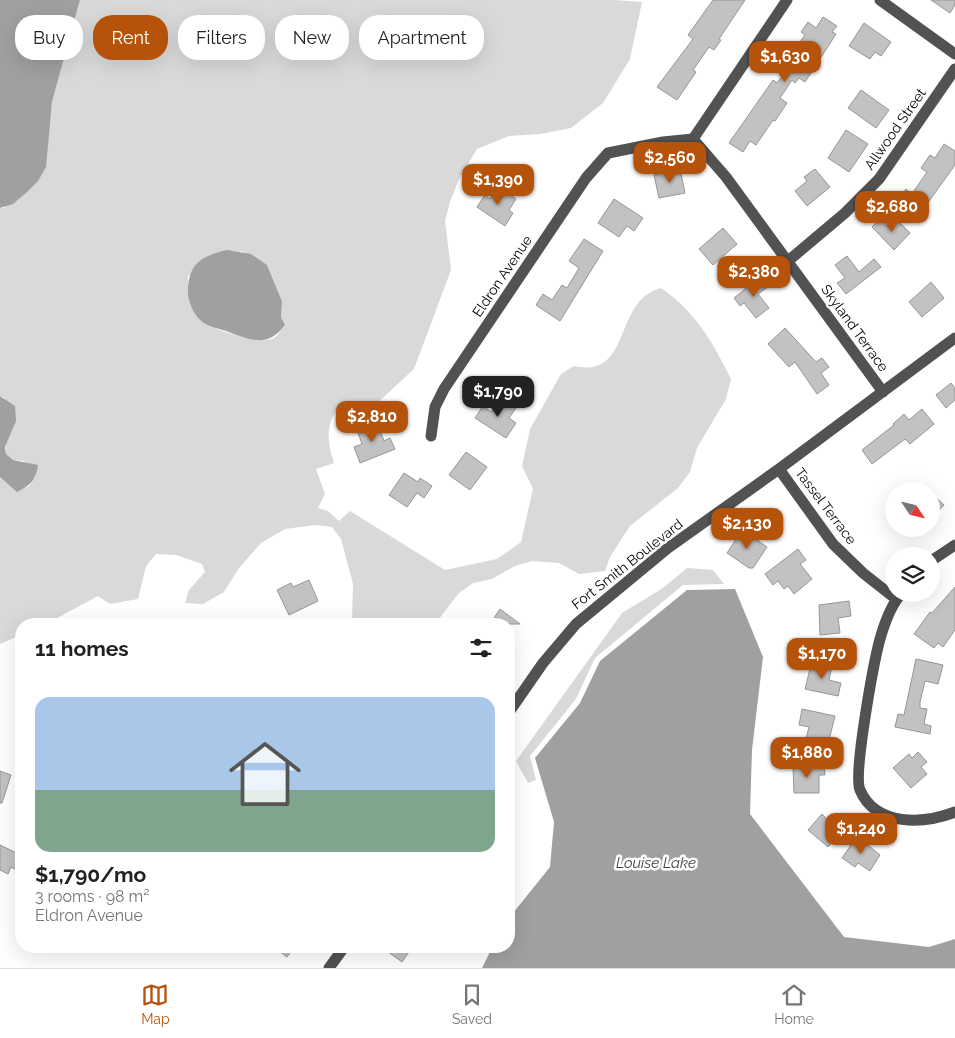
<!DOCTYPE html>
<html lang="en">
<head>
<meta charset="utf-8">
<style>
  body { margin:0; font-family:Raleway,sans-serif; background:#f6f6f6; color:#202124; height:100vh; display:flex; flex-direction:column; font-size:19px; white-space:nowrap }
  * { box-sizing:border-box; margin:0 }
  p { font-size:16px; color:#757577 }
  .icon { flex:none; width:28px; height:28px; fill:none; stroke:currentColor; stroke-width:2; stroke-linecap:round; stroke-linejoin:round }
  .map { position:relative; flex:1; overflow:hidden }
  .panel { position:absolute; left:15px; top:618px; width:500px; height:335px; display:flex; flex-direction:column; background:#fff; border-radius:20px; box-shadow:0 5px 20px #0002 }
  .panel>* { flex:none }
  .top-card { position:absolute; left:15px; top:15px; width:500px; height:45px; display:flex; gap:10px }
  .needle { width:32px; rotate:125deg }
  .controls { position:absolute; left:885px; top:482px; display:grid; gap:10px }
  .controls a { display:grid; place-items:center; width:55px; height:55px; border-radius:50%; background:#fff; box-shadow:0 5px 20px #0002; font-size:25px }
  .price { position:absolute; translate:-50% -42px; padding:0 11px; border-radius:10px; background:#b45309; color:#fff; font-size:16px; line-height:32px; filter:drop-shadow(0 1px 2px #0008) }
  .price::after { content:''; position:absolute; left:50%; top:30px; width:15px; height:11px; margin-left:-8px; background:inherit; clip-path:polygon(0 0,100% 0,50% 100%) }
  .price.active { background:#222; color:#fff }
  ul { padding:0; list-style:none }
  li { display:grid; align-content:center; gap:10px; height:265px; padding:0 20px }
  li span { display:grid; place-items:center; height:155px; border-radius:15px; color:#555 }
  li>.icon { margin-inline-start:auto }
  span .icon { width:90px; height:90px; fill:#fffc; stroke-width:1 }
  li b { font-size:21px }
  h2 { display:flex; justify-content:space-between; align-items:center; height:60px; padding:0 20px; font-size:21px }
  .tag { padding:0 18px; border-radius:20px; background:#fff; box-shadow:0 5px 20px #0002; font-size:18px; line-height:45px }
  .tag.active { background:#b45309; color:#fff }
  .tabs { display:flex; justify-content:space-around; align-items:center; height:70px; border-top:1px solid #e0e0e0; background:#fff; font-size:14px; color:#757577 }
  .tabs a { display:grid; justify-items:center; gap:2px }
  .tabs .active { color:#b45309 }
  .map>svg:first-child { display:block }
</style>
</head>
<body>
<div class="map">
<svg width="955" height="968" viewBox="0 0 955 968">
  <rect width="100%" height="100%" fill="#fff"/>
  <path fill="#d9d9d9" fill-rule="evenodd" d="M 80,0 L 614,0 L 642,2 L 630,59 L 603,103 L 571,128 L 540,134 L 509,136 L 477,149 L 459,179 L 450,202 L 445,221 L 451,270 L 414,369 L 374,406 L 352,407 L 345,401 C 325,419 326,439 334,463 L 316,469 L 325,494 L 318,508 L 328,511 L 339,521 L 350,511 L 445,570 L 497,559 L 521,542 L 533,489 L 522,466 L 530,429 L 561,374 L 574,366 C 633,379 612,301 661,288 C 696,312 713,343 731,379 L 726,399 L 697,448 L 690,472 L 678,488 L 630,526 L 610,557 L 605,571 L 579,574 L 559,563 L 532,561 L 515,566 L 492,579 L 473,583 L 459,593 L 435,624 L 352,624 L 353,584 L 341,539 L 332,527 L 315,525 L 285,529 L 261,543 L 239,568 L 224,592 L 203,604 L 185,603 L 189,590 L 205,572 L 202,564 L 176,555 L 156,554 L 146,566 L 138,599 L 110,604 L 98,596 L 46,624 L 21,624 L 21,635 L 0,644 L 0,477 L 18,491 L 29,486 L 36,476 L 24,461 L 13,460 L 6,454 L 5,398 L 0,396 L 0,208 L 4,208 L 45,167 L 52,102 ZM 241,251 L 267,265 L 282,301 L 281,317 L 285,325 C 281,330 277,337 272,339 C 258,344 206,329 197,316 C 188,303 188,291 188,276 Z
    M 687,568 L 713,570 L 724,584 L 683,585 L 595,658 L 576,699 L 530,756 L 536,780 L 528,783 L 516,761 L 622,613 L 663,588 Z"/>
  <path fill="#a0a0a0" d="M 0,0 L 80,0 L 52,102 L 46,167 L 38,181 L 27,192 L 13,204 L 0,208 Z
    M 227,250 L 251,254 L 267,265 L 282,301 L 281,317 L 285,325 C 268,347 254,341 231,333 C 220,328 209,328 200,320 C 193,313 188,301 188,292 C 188,264 201,256 227,250 Z
    M 0,396 L 15,406 L 16,421 L 5,447 L 6,454 L 13,460 L 38,465 C 36,480 31,485 17,492 L 0,477 Z
    M 735,589 L 763,657 L 752,750 L 750,814 L 844,937 L 929,947 L 955,939 L 955,968 L 482,968 L 493,946 L 509,946 L 509,918 L 550,867 L 554,822 L 535,758 L 580,703 L 600,661 L 687,590 Z"/>
  <path fill="#c2c2c2" stroke="#969696" d="M 713,0 L 745,0 L 719,39 L 721,40 L 714,50 L 709,47 L 693,70 L 696,72 L 677,100 L 657,87 L 693,39 L 688,35 Z
    M 931,0 L 955,0 L 955,5 L 950,13 Z
    M 823,17 L 837,26 L 832,32 L 836,34 L 805,82 L 799,78 L 795,83 L 792,80 L 780,98 L 787,103 L 775,121 L 773,120 L 756,145 L 750,141 L 743,152 L 729,143 L 773,80 L 777,83 L 794,60 L 789,57 L 805,35 L 801,32 L 808,22 L 816,28 Z
    M 864,23 L 891,42 L 881,56 L 875,52 L 870,59 L 849,46 Z
    M 861,90 L 889,110 L 876,128 L 848,108 Z
    M 846,130 L 868,144 L 849,172 L 828,158 Z
    M 944,144 L 955,151 L 955,165 L 919,215 L 898,200 L 906,189 L 912,194 L 927,172 L 921,168 L 930,155 L 935,158 Z
    M 680,169 L 685,193 L 659,198 L 654,175 Z
    M 815,169 L 830,187 L 807,206 L 795,191 L 807,181 L 804,177 Z
    M 498,187 L 516,199 L 509,210 L 513,213 L 505,226 L 477,207 L 485,195 L 490,199 Z
    M 614,199 L 643,218 L 634,231 L 627,226 L 619,237 L 598,223 Z
    M 895,218 L 910,233 L 894,250 L 872,227 L 880,219 L 887,227 Z
    M 723,228 L 737,244 L 713,265 L 699,249 Z
    M 584,239 L 603,251 L 560,321 L 536,305 L 543,294 L 552,300 L 562,285 L 567,288 L 579,268 L 569,261 Z
    M 847,256 L 859,272 L 874,259 L 881,267 L 846,294 L 837,283 L 845,278 L 835,265 Z
    M 760,277 L 768,287 L 758,294 L 769,308 L 756,318 L 744,303 L 740,306 L 734,298 Z
    M 931,282 L 944,298 L 922,317 L 909,302 Z
    M 785,328 L 816,362 L 822,358 L 829,367 L 821,373 L 829,385 L 817,394 L 795,362 L 789,367 L 768,344 Z
    M 951,383 L 955,388 L 955,400 L 946,408 L 936,395 Z
    M 500,398 L 516,408 L 509,418 L 516,423 L 506,438 L 475,418 L 483,406 L 491,412 Z
    M 922,409 L 934,424 L 910,444 L 905,439 L 872,464 L 862,450 L 894,425 L 893,424 L 904,414 L 909,420 Z
    M 377,422 L 384,441 L 390,438 L 395,449 L 360,463 L 354,447 L 362,444 L 357,430 Z
    M 466,452 L 487,467 L 470,490 L 449,475 Z
    M 404,473 L 418,482 L 420,478 L 432,486 L 424,498 L 417,493 L 407,507 L 389,495 Z
    M 931,493 L 944,505 L 931,519 Z
    M 742,530 L 767,547 L 753,568 L 749,568 L 727,553 Z
    M 798,549 L 806,560 L 800,564 L 812,579 L 794,594 L 788,586 L 784,589 L 778,581 L 773,585 L 765,574 Z
    M 309,580 L 318,601 L 289,615 L 277,590 L 291,583 L 293,587 Z
    M 955,587 L 955,630 L 943,647 L 938,643 L 934,648 L 914,634 L 930,612 L 932,613 Z
    M 849,601 L 851,616 L 838,618 L 840,633 L 820,635 L 819,605 Z
    M 500,609 L 520,624 L 490,624 Z
    M 916,659 L 943,665 L 938,684 L 925,681 L 920,702 L 920,708 L 927,709 L 924,724 L 931,726 L 930,734 L 895,727 L 898,714 L 904,715 Z
    M 812,661 L 832,666 L 829,680 L 841,683 L 838,696 L 805,689 Z
    M 802,709 L 835,716 L 827,748 L 805,743 L 809,727 L 799,725 Z
    M 918,752 L 927,762 L 921,767 L 927,774 L 911,788 L 893,768 L 909,754 L 912,758 Z
    M 824,765 L 825,775 L 819,775 L 819,793 L 794,793 L 793,766 Z
    M 0,771 L 11,775 L 2,803 L 0,803 Z
    M 822,814 L 832,824 L 839,816 L 848,823 L 828,847 L 808,830 Z
    M 857,836 L 880,855 L 870,871 L 858,863 L 855,867 L 842,858 Z
    M 0,845 L 21,855 L 21,872 L 11,867 L 8,874 L 0,870 Z
    M 272,946 L 295,946 L 287,957 Z
    M 380,946 L 413,946 L 402,962 Z"/>
  <g fill="none" stroke-linecap="round" stroke-linejoin="round">
    <path stroke="#525252" stroke-width="11" d="M 880,0 L 955,54
      M 693,139 L 726,177 L 883,392
      M 788,261 L 845,213 L 879,179 L 955,69
      M 431,436 L 435,407 L 444,389 L 586,178 L 608,153 L 663,142 L 693,139 L 787,0
      M 779,469 L 833,544 L 863,573 L 896,599
      M 931,561 L 955,545
      M 901,594 C 891,605 884,625 880,639 C 874,661 853,774 860,790 C 876,827 924,824 955,812
      M 509,712 L 543,663 L 576,624 L 668,548 L 779,469 L 955,338
      M 329,968 L 345,946"/>
  </g>
  <g text-anchor="middle" stroke-width="5" stroke-linejoin="round" paint-order="stroke">
    <g font-size="14" fill="#000" stroke="#fff">
      <text transform="translate(895 129) rotate(-55)" y="5">Allwood Street</text>
      <text transform="translate(502 276) rotate(-56)" y="5">Eldron Avenue</text>
      <text transform="translate(855 328) rotate(54)" y="5">Skyland Terrace</text>
      <text transform="translate(826 506) rotate(53)" y="5">Tassel Terrace</text>
      <text transform="translate(627 564) rotate(-38)" y="5">Fort Smith Boulevard</text>
    </g>
    <g font-size="15" font-style="italic" fill="#414141" stroke="#fff">
      <text x="656" y="868">Louise Lake</text>
    </g>
  </g>
</svg>
<div class="controls">
<a><svg class="needle" viewBox="-14 -14 28 28"><path d="M0-13l5 13h-10z" fill="#e53935"/><path d="M0 13l5-13h-10z" fill="#757577"/></svg></a>
<a><svg class="icon" aria-label="layers" viewBox="0 0 24 24"><path d="M12 4l9 5-9 5-9-5zM3 14l9 5 9-5"/></svg></a>
</div>
<b class="price" style="left:785px;top:83px">$1,630</b>
<b class="price" style="left:670px;top:184px">$2,560</b>
<b class="price" style="left:498px;top:206px">$1,390</b>
<b class="price" style="left:892px;top:233px">$2,680</b>
<b class="price" style="left:754px;top:298px">$2,380</b>
<b class="price active" style="left:498px;top:418px">$1,790</b>
<b class="price" style="left:372px;top:443px">$2,810</b>
<b class="price" style="left:747px;top:550px">$2,130</b>
<b class="price" style="left:822px;top:680px">$1,170</b>
<b class="price" style="left:807px;top:779px">$1,880</b>
<b class="price" style="left:861px;top:855px">$1,240</b>
<div class="top-card">
<a class="tag">Buy</a>
<a class="tag active">Rent</a>
<a class="tag">Filters</a>
<a class="tag">New</a>
<a class="tag">Apartment</a>
</div>
<section class="panel">
<h2>11 homes<svg class="icon" aria-label="filters" viewBox="0 0 24 24"><path d="M4 7h16M4 17h16"/><circle cx="9" cy="7" r="2"/><circle cx="15" cy="17" r="2"/></svg></h2>
<ul>
<li><span style="background:linear-gradient(#a9c7e8 60%,#7fa58c 0)"><svg class="icon" aria-label="home" viewBox="0 0 24 24"><path d="M3 11l9-7 9 7M6 9v11h12V9"/></svg></span><div><b>$1,790/mo</b><p>3 rooms · 98 m²</p><p>Eldron Avenue</p></div></li>
</ul>
</section>
</div>
<nav class="tabs">
<a class="active"><svg class="icon" aria-label="map" viewBox="0 0 24 24"><path d="M3 6l6-2 6 2 6-2v14l-6 2-6-2-6 2zM9 4v14M15 6v14"/></svg>Map</a>
<a><svg class="icon" aria-label="saved" viewBox="0 0 24 24"><path d="M7 4h10v16l-5-4-5 4z"/></svg>Saved</a>
<a><svg class="icon" aria-label="home" viewBox="0 0 24 24"><path d="M3 11l9-7 9 7M6 9v11h12V9"/></svg>Home</a>
</nav>
</body>
</html>
